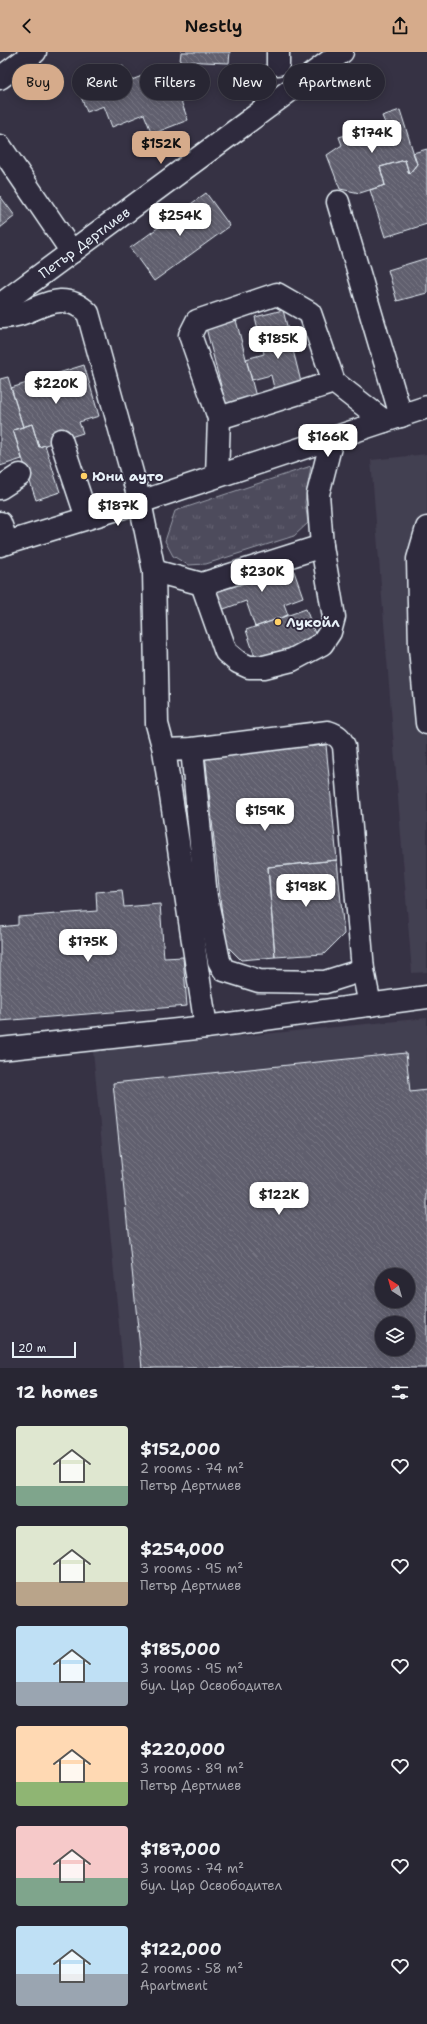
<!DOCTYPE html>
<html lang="en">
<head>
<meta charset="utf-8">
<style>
  body { margin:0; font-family:"Shantell Sans",sans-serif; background:#34323f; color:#f1f3f6; height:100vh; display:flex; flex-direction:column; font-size:15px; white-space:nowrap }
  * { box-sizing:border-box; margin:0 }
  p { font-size:13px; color:#a5a5ac }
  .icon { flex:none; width:22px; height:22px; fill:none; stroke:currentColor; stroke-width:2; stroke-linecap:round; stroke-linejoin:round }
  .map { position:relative; height:1316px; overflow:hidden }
  .panel { display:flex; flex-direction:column; background:#282633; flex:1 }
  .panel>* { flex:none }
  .top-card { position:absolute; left:12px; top:12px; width:403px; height:36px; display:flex; gap:8px }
  .needle { width:26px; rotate:323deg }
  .controls { position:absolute; left:375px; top:1216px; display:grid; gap:8px }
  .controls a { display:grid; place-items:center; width:40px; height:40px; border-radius:50%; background:#282633; box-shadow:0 2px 10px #0003,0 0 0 1px #44434e; font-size:20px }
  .scale { position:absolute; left:12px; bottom:10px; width:64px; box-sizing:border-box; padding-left:4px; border:2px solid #e8f1f8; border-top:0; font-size:11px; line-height:14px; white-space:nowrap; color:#e8f1f8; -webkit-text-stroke:3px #2f2a3d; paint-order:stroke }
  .price { position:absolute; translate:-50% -34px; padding:0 9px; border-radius:8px; background:#fff; color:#222; font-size:13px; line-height:26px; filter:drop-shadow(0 1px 2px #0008) }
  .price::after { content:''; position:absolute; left:50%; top:24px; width:12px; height:9px; margin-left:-6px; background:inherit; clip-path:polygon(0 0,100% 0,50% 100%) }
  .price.current { background:#d6ab8b; color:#111 }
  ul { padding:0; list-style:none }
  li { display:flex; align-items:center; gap:12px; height:100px; padding:0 16px }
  li span { display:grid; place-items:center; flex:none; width:112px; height:80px; border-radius:4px; color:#555 }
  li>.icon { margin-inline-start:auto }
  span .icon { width:48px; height:48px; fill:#fffc; stroke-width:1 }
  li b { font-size:17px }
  h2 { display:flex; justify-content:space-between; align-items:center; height:48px; padding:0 16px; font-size:17px }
  .chip { padding:0 14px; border-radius:18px; background:#282633; box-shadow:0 2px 10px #0003,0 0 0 1px #44434e; font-size:14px; line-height:36px }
  .chip.current { background:#d6ab8b; color:#111 }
  header { display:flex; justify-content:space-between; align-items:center; height:52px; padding:0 16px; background:#d6ab8b; color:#111; font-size:18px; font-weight:600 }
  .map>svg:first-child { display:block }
</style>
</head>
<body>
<header><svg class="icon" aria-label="back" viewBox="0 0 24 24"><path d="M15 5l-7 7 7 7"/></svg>Nestly<svg class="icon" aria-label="share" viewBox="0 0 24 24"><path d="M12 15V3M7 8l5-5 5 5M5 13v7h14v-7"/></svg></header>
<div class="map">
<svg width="427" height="1316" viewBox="0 0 427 1316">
  <defs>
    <pattern id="grass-tufts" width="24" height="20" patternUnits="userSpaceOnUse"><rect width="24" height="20" fill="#4d4b5c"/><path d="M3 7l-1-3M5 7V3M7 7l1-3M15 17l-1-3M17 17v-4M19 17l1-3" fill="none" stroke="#676574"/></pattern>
    <pattern id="building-back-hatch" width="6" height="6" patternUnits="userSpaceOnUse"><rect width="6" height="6" fill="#605e6e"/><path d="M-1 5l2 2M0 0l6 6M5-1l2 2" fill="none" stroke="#777683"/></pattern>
  </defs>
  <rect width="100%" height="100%" fill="#363244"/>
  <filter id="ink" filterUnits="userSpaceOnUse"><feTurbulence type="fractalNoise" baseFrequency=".025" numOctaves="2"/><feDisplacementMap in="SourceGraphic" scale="8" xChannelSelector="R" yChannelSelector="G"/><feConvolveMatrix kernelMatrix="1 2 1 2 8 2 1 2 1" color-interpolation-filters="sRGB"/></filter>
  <g filter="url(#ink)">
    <path fill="#433f51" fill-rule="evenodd" d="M 427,402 L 427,920 L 412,921 L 371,408 Z
      M 427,966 L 427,1316 L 123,1316 L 93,999 ZM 382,1223 L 408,1223 L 408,1249 L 382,1249 ZM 382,1271 L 408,1271 L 408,1297 L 382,1297 Z"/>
    <path fill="url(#grass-tufts)" stroke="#9a9eaa" d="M 311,414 L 305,450 L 308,471 L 294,484 L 206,512 L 188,513 L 173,504 L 165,489 L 175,459 Z"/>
    <path fill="url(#building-back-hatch)" stroke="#e8f1f8" fill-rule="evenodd" d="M 181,0 L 230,0 L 229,11 L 180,9 Z
      M 123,14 L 129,29 L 168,14 L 188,68 L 152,82 L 144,62 L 112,75 L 104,54 L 87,60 L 76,32 Z
      M 400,58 L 417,112 L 409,122 L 405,108 L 380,115 L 385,133 L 360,141 L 340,137 L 327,103 L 342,93 L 339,85 L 385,71 L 382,64 Z
      M 427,97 L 427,172 L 385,185 L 370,138 L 385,133 L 380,115 L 405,108 L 409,122 L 417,112 L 413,101 Z
      M 206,141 L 230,174 L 154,229 L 130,196 Z
      M 0,144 L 15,164 L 0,176 Z
      M 427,206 L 427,241 L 397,249 L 388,218 Z
      M 283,258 L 306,350 L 279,357 L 271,323 L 252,328 L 246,307 L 264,302 L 255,265 Z
      M 236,268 L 256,345 L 226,353 L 206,276 Z
      M 84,313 L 99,364 L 79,370 L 83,381 L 39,395 L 32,372 L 23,375 L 11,336 Z
      M 8,325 L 23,375 L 13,378 L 22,407 L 0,414 L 0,327 Z
      M 32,372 L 39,395 L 45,393 L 60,440 L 36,448 L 13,378 Z
      M 290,508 L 303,545 L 284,552 L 288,563 L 255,575 L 246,549 L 221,558 L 213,536 Z
      M 306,557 L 317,587 L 256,608 L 246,578 Z
      M 326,693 L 337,808 L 268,815 L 275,905 L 241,908 L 225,892 L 205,702 Z
      M 337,808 L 344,882 L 324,902 L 275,905 L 268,815 Z
      M 122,838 L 124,855 L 160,852 L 164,906 L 183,905 L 187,954 L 0,969 L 0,875 L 18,873 L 18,865 L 97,859 L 96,840 Z
      M 406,1001 L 410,1040 L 427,1038 L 427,1316 L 142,1316 L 113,1031 ZM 382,1223 L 408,1223 L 408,1249 L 382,1249 ZM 382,1271 L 408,1271 L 408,1297 L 382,1297 Z"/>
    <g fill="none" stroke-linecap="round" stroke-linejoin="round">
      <defs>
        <g id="minor">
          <path d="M 278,12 L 278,0"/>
          <path d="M 0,26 L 35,0"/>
          <path d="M 0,94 L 72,200"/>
          <path d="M 338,150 L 401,364"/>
          <path id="s1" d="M 0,253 L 342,0"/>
          <path d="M 0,265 C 33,267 56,231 88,261 L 140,450 L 154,519 L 157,672 L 164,698 L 206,975"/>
          <path d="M 219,366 L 334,330 L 384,369"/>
          <path d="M 61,388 L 87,466"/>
          <path d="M 217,424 L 219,366 L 190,283 L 197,269 L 277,242 L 310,261 L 334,330"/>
          <path d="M 0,436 L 20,423"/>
          <path d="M 0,471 L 7,491"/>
          <path d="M 427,476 L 418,507 L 420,596 L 427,671"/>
          <path d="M 154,519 L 202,532 L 322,494"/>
          <path d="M 202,532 L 226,600 L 238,610 L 249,615 L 264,615 L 292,608 L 322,592 L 330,580 L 334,565 L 322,494 L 318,442 L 332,387"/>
          <path d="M 192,697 L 206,845 L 219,909 L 224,918 L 259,929 L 325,930 L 363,918"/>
          <path d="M 164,698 L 192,697 L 328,680 C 337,683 340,685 344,694 L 363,918 L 370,953"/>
          <path d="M 0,997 L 206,975 L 427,945"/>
        </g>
        <path id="major" d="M 0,493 L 140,450 L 427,355"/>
      </defs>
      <use href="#minor" stroke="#e8f1f8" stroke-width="25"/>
      <use href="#major" stroke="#e8f1f8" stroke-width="25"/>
      <use href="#minor" stroke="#2f2a3d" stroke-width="22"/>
      <use href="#major" stroke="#2f2a3d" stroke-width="22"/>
    </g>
  </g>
  <g fill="#ffd166" stroke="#2f2a3d" stroke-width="1.5">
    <circle cx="84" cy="424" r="4"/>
    <circle cx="278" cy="570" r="4"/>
  </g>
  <g text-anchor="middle" stroke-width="3.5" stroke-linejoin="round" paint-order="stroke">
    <g font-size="14" fill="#e8f1f8" stroke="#2f2a3d">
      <text dy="5" stroke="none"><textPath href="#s1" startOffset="105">Петър Дертлиев</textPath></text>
    </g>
    <g font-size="14" font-weight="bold" fill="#e8f1f8" stroke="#2f2a3d" text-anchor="start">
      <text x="92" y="429">Юни ауто</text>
      <text x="286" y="575">Лукойл</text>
    </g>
  </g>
</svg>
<div class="controls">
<a><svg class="needle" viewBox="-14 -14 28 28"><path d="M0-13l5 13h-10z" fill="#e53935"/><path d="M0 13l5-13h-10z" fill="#a5a5ac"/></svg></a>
<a><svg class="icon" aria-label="layers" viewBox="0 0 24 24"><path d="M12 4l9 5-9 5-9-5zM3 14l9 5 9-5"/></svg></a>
</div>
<div class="scale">20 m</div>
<b class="price" style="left:372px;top:102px">$174K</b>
<b class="price current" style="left:161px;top:113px">$152K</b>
<b class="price" style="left:180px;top:185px">$254K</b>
<b class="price" style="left:278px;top:308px">$185K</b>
<b class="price" style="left:56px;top:353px">$220K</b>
<b class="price" style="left:328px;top:406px">$166K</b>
<b class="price" style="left:118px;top:475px">$187K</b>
<b class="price" style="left:262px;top:541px">$230K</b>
<b class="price" style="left:265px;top:780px">$159K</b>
<b class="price" style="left:306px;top:856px">$198K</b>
<b class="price" style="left:88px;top:911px">$175K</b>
<b class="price" style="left:279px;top:1164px">$122K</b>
<div class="top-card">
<a class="chip current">Buy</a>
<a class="chip">Rent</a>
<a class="chip">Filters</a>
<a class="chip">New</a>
<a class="chip">Apartment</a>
</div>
</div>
<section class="panel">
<h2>12 homes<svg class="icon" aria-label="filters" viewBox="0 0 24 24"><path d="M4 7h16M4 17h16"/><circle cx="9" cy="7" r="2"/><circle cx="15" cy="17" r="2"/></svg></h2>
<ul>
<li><span style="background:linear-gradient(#dfe7d0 75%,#7fa58c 0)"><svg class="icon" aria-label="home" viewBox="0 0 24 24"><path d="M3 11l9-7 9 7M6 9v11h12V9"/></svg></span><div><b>$152,000</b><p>2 rooms · 74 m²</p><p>Петър Дертлиев</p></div><svg class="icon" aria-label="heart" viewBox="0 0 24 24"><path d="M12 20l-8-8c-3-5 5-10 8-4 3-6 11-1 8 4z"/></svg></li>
<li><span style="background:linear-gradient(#dfe7d0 70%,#b9a48a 0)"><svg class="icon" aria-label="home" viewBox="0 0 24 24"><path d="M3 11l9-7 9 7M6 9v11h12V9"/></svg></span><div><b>$254,000</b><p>3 rooms · 95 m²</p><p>Петър Дертлиев</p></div><svg class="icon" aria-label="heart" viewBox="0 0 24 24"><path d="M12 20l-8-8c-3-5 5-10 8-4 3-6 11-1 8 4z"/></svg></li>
<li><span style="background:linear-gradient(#bfe0f5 70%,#9aa5b1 0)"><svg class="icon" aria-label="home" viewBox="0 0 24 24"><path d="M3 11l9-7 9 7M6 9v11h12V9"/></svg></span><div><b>$185,000</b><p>3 rooms · 95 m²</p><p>бул. Цар Освободител</p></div><svg class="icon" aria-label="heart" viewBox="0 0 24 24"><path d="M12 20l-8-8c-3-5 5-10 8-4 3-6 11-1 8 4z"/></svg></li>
<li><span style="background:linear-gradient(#ffd9b3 70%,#8fb573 0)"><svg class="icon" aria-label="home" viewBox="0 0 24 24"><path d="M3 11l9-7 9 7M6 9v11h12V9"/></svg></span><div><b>$220,000</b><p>3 rooms · 89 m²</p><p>Петър Дертлиев</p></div><svg class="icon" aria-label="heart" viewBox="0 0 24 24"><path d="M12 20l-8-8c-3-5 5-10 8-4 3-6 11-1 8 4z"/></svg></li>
<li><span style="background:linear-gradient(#f6c9c9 65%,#7fa58c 0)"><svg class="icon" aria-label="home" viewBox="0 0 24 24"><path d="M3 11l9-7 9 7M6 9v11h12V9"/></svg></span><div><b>$187,000</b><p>3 rooms · 74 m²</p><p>бул. Цар Освободител</p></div><svg class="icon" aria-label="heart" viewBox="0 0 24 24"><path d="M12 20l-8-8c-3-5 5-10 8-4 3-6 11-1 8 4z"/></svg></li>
<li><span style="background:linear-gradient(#bfe0f5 60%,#9aa5b1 0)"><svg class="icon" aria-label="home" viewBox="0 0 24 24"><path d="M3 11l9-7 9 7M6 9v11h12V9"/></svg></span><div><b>$122,000</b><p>2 rooms · 58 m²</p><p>Apartment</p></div><svg class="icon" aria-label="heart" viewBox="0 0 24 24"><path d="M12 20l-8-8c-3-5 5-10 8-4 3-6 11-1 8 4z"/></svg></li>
</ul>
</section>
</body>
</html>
